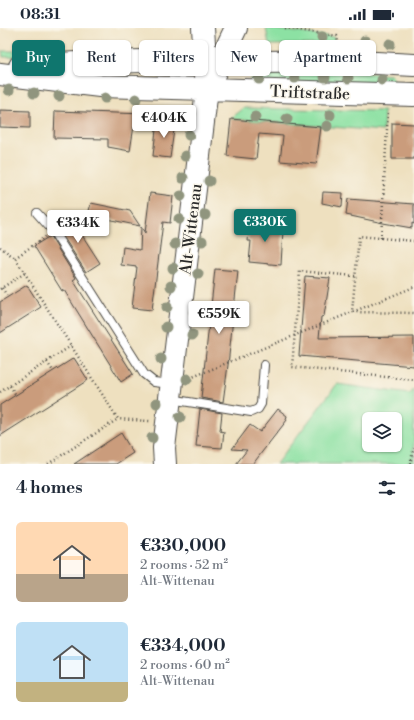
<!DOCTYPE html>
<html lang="en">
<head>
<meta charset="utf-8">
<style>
  body { margin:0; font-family:"Libre Bodoni",serif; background:#f2f2f3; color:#1f2937; height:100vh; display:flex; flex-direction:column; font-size:15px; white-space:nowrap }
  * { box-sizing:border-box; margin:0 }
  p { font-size:13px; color:#747a83 }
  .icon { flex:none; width:22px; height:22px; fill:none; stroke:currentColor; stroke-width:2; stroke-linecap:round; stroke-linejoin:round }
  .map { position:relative; height:436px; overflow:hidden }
  .details { display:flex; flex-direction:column; background:#fff; flex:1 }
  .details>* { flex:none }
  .banner { position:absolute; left:12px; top:12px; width:390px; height:36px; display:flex; gap:8px }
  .buttons { position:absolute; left:362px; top:384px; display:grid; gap:8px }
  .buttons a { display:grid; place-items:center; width:40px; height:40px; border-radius:6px; background:#fff; box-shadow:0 1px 3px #0004; font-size:20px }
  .price { position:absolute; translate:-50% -34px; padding:0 9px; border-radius:4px; background:#fff; color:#222; font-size:13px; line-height:26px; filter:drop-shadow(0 1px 2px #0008) }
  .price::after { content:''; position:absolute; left:50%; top:24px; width:12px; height:9px; margin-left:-6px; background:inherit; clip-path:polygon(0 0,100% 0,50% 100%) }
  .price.on { background:#0f766e; color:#fff }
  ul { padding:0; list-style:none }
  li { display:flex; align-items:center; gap:12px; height:100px; padding:0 16px }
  li span { display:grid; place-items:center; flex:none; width:112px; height:80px; border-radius:6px; color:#555 }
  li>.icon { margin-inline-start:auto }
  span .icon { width:48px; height:48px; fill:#fffc; stroke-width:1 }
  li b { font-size:17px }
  h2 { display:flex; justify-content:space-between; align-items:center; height:48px; padding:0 16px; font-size:17px }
  .tag { padding:0 14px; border-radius:6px; background:#fff; box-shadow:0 1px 3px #0004; font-size:14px; line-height:36px }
  .tag.on { background:#0f766e; color:#fff }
  .status { display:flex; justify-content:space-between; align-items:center; height:28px; padding:0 20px; background:#fff; direction:ltr }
  .status svg { height:11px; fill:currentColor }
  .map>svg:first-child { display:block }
</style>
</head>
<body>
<div class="status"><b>08:31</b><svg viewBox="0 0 49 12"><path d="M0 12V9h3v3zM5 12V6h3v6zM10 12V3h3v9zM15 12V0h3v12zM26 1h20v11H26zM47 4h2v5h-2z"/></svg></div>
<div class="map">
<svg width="414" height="436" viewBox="0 0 414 436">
  <rect width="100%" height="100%" fill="#fbf7ec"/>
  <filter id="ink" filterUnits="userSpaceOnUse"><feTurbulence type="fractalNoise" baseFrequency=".025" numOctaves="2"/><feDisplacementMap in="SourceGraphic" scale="8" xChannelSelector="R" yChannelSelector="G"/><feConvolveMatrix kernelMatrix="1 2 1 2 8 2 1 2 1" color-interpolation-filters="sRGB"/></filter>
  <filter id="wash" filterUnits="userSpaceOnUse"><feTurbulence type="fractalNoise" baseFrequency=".012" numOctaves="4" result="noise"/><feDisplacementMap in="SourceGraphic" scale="16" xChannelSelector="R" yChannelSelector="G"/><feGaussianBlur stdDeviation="0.9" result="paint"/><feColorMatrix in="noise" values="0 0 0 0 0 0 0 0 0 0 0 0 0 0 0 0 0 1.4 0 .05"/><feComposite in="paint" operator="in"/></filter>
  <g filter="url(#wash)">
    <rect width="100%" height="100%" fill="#eee0bf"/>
    <path fill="#8ce1a3" stroke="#5c8667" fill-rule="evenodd" d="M 266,0 L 334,9 L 335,16 L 269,17 Z
      M 2,23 L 26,23 L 26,29 L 3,29 Z
      M 334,43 L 391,47 L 393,49 L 393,58 L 248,56 L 253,45 Z
      M 244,80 L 384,83 L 383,103 L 230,91 Z
      M 337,356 L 410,366 L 414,361 L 414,436 L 276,436 ZM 369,391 L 395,391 L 395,417 L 369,417 Z"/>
    <g id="blocks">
      <path fill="#ca9c7c" d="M 0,82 L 30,83 L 30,100 L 0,99 Z
        M 55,83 L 146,86 L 145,98 L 134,98 L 130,123 L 108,119 L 108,111 L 54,110 Z
        M 231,91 L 321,99 L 316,136 L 280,133 L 283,108 L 259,106 L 256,131 L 227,128 Z
        M 157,93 L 175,95 L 170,130 L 153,128 Z
        M 392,95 L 414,96 L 414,131 L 392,131 Z
        M 323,164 L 343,165 L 342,179 L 322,175 Z
        M 150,165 L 173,168 L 170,195 L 163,194 L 152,282 L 132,280 L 137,239 L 121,237 L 123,219 L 140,222 L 141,199 L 145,205 Z
        M 348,171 L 414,176 L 414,196 L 412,195 L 412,200 L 383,195 L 346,187 Z
        M 91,175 L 130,183 L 140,198 L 88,187 Z
        M 55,190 L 73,193 L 100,235 L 86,244 L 59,202 L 62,200 Z
        M 250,193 L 275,194 L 275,201 L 283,202 L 281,237 L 249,234 L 251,213 L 248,213 Z
        M 50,208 L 76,250 L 73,252 L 133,346 L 121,354 L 64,262 L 62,263 L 34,218 Z
        M 215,241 L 238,243 L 228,337 L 223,374 L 201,370 Z
        M 305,248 L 330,250 L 324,288 L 321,289 L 319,310 L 414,309 L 414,338 L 299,328 Z
        M 27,257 L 41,279 L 0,305 L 0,274 Z
        M 74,330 L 88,352 L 0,408 L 0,377 Z
        M 200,381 L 222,385 L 220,403 L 224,404 L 222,420 L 196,418 Z
        M 278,381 L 287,388 L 286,391 L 287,392 L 262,424 L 253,436 L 236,436 L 247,422 L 232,421 L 250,397 L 260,404 Z
        M 121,405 L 133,425 L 116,436 L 74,436 Z"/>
    </g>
  </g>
  <g filter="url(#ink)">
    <use href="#blocks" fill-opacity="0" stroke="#484641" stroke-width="1"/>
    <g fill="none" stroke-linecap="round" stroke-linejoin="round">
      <defs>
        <path id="lane" d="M 37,185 L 53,203 L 144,346 L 154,354 L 171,356
          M 170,371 L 251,384 L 258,381 L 261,376 L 264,337"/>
        <path id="secondary" d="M 20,38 L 77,35 L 175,32 L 261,34 L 339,33 L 414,37
          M 215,44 L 236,0
          M 0,46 L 100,58 L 414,67
          M 165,436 L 164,420 L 207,61 L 203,0"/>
      </defs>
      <use href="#lane" stroke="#484641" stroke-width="10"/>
      <use href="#secondary" stroke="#484641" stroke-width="24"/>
      <path stroke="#484641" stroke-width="2.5" stroke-dasharray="1 3" stroke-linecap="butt" d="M 285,0 L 337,8 L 338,15
        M 381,210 L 388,83
        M 414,213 L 359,208 L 352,284 L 414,285
        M 0,219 L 15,230 L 118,391 L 150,393
        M 15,230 L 45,209
        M 355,248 L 300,243 L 292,339 L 414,352
        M 2,260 L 8,269
        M 0,261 L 25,245
        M 47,334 L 53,343
        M 190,350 L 414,259
        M 10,358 L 16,367
        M 0,364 L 71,318
        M 48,436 L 118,391
        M 410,436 L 414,420"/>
      <use href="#lane" stroke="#fff" stroke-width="8"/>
      <use href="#secondary" stroke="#fff" stroke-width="22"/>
    </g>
    <g fill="#90957e">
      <circle cx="322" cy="9" r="5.5"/>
      <circle cx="365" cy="13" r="5.5"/>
      <circle cx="390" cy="16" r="5.5"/>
      <circle cx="325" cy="49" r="5.5"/>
      <circle cx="295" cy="50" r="5.5"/>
      <circle cx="348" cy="50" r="5.5"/>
      <circle cx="259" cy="51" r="5.5"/>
      <circle cx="382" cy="52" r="5.5"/>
      <circle cx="9" cy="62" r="5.5"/>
      <circle cx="34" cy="65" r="5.5"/>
      <circle cx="59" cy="68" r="5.5"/>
      <circle cx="105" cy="70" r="5.5"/>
      <circle cx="136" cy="71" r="5.5"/>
      <circle cx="191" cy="86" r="5.5"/>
      <circle cx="330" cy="87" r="5.5"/>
      <circle cx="255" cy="89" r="5.5"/>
      <circle cx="287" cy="91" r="5.5"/>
      <circle cx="327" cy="98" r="5.5"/>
      <circle cx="189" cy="107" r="5.5"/>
      <circle cx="185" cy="128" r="5.5"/>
      <circle cx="183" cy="150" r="5.5"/>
      <circle cx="209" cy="153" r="5.5"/>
      <circle cx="181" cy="168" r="5.5"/>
      <circle cx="205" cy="187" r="5.5"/>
      <circle cx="179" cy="191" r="5.5"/>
      <circle cx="202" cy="213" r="5.5"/>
      <circle cx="175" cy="216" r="5.5"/>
      <circle cx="173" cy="240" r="5.5"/>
      <circle cx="198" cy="246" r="5.5"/>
      <circle cx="171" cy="258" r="5.5"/>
      <circle cx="167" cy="279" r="5.5"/>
      <circle cx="194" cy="284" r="5.5"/>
      <circle cx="166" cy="299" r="5.5"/>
      <circle cx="192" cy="307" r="5.5"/>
      <circle cx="161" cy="331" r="5.5"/>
      <circle cx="187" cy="351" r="5.5"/>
      <circle cx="157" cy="375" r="5.5"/>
      <circle cx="180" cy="389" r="5.5"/>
      <circle cx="152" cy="410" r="5.5"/>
    </g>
  </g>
  <g text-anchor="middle" stroke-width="3" stroke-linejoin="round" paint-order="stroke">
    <g font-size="16" fill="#2b2b2b" stroke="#fbf7ec">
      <text transform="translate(310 64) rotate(2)" y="6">Triftstraße</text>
      <text transform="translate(190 201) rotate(-83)" y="6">Alt-Wittenau</text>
    </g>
  </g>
</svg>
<div class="buttons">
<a><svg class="icon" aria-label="layers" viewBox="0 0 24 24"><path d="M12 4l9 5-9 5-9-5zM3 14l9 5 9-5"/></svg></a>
</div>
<b class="price" style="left:164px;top:111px">€404K</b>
<b class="price on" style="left:265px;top:215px">€330K</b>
<b class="price" style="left:78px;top:216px">€334K</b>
<b class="price" style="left:219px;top:307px">€559K</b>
<div class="banner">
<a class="tag on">Buy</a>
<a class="tag">Rent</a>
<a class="tag">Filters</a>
<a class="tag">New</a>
<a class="tag">Apartment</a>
</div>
</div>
<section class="details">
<h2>4 homes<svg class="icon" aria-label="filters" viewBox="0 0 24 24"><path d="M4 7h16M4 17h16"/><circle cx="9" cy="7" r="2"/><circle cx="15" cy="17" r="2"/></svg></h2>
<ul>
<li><span style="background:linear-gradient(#ffd9b3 65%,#b9a48a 0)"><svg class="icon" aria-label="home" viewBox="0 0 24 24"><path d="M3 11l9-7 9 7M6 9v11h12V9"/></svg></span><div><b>€330,000</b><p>2 rooms · 52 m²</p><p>Alt-Wittenau</p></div></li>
<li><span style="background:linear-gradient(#bfe0f5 75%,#c2b280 0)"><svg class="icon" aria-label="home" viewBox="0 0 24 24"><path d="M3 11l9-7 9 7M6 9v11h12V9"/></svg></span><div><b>€334,000</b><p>2 rooms · 60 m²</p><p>Alt-Wittenau</p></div></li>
</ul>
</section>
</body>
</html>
